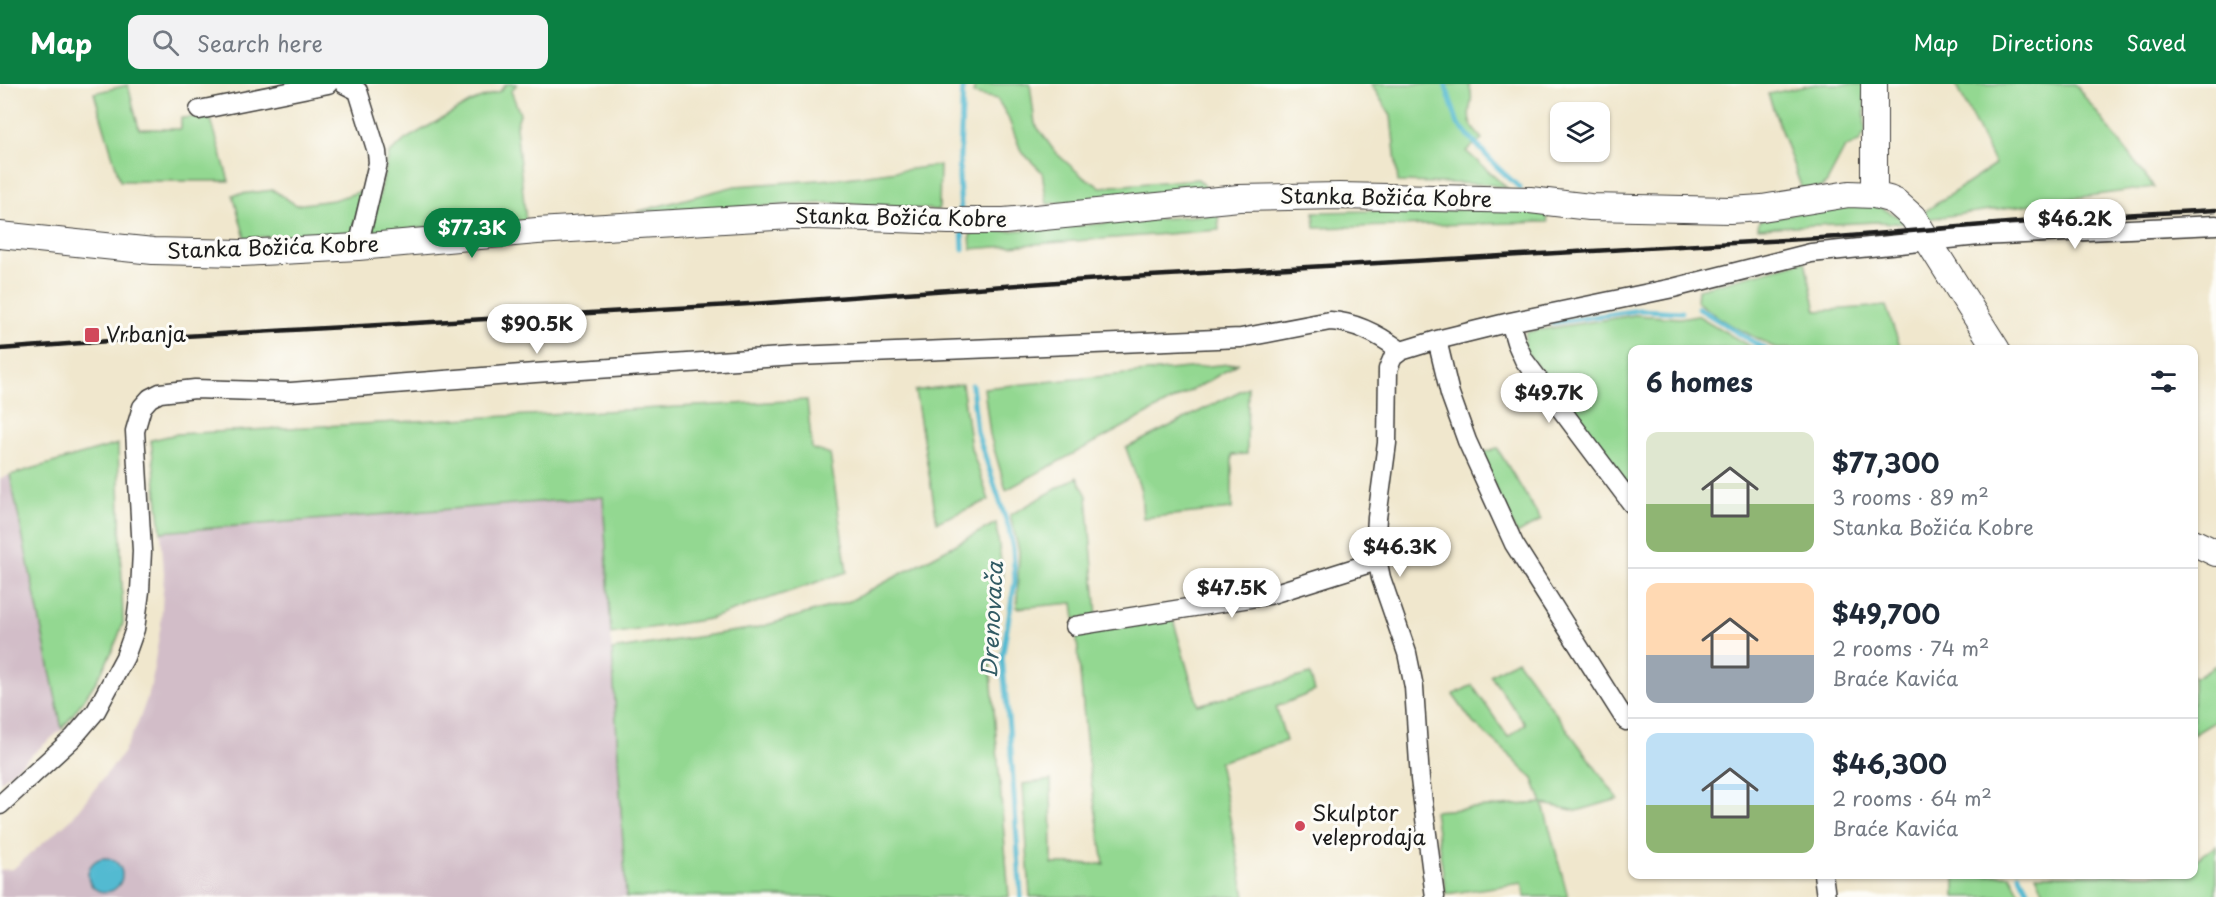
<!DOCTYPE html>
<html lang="en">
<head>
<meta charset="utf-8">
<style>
  body { margin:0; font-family:"Playpen Sans",sans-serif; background:#f2f2f3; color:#1f2937; height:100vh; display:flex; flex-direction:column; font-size:22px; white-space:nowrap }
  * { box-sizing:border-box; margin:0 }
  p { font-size:20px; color:#747a83 }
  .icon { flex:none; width:33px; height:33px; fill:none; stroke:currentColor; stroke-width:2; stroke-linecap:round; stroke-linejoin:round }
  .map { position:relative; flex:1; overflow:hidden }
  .details { position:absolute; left:1628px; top:261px; width:570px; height:534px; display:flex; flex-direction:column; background:#fff; border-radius:12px; box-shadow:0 2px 4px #0004 }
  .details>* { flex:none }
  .controls { position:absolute; left:1550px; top:18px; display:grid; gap:12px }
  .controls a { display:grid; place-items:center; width:60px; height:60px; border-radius:12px; background:#fff; box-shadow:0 2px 4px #0004; font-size:30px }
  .price { position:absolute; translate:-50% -51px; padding:0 14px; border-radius:21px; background:#fff; color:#222; font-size:20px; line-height:39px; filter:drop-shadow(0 2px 3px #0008) }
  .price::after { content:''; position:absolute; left:50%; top:36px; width:18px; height:14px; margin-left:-9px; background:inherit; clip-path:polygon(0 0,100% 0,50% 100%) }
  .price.selected { background:#0b8043; color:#fff }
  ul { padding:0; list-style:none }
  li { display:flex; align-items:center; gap:18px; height:150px; padding:0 18px }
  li+li { border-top:2px solid #e0e1e3 }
  li span { display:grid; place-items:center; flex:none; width:168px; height:120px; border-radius:12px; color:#555 }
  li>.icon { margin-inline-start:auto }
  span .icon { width:72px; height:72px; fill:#fffc; stroke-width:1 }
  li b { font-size:26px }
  h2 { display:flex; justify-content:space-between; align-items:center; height:72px; padding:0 18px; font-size:26px }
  header { display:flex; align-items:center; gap:36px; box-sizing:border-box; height:84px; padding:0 30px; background:#0b8043; color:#fff }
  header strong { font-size:28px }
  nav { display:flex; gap:33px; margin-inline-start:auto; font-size:21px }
  .search { width:420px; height:54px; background:#f2f2f3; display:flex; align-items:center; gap:15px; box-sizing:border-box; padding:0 21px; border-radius:12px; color:#747a83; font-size:22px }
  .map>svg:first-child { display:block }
</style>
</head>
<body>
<header>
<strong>Map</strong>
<div class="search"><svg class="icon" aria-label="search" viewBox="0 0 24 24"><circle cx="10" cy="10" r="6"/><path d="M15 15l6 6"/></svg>Search here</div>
<nav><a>Map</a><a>Directions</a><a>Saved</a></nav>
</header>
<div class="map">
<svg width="2216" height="813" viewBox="0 0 2216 813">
  <rect width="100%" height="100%" fill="#fdfcf7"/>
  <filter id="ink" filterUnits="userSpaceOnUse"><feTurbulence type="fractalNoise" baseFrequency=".0167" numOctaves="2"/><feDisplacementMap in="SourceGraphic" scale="12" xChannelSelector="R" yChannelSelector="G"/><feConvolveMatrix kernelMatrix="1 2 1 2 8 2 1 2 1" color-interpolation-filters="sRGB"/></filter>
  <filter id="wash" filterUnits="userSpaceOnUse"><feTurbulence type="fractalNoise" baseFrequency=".008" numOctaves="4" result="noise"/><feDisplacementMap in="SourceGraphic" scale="24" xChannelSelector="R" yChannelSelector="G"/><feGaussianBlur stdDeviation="1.35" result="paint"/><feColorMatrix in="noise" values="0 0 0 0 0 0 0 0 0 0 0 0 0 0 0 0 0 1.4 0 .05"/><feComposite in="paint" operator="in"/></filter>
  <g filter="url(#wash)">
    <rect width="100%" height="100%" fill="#f0e7cd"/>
    <path fill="#d2bdc8" d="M 10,391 L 62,645 L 0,698 L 0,395 Z
      M 603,413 L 626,813 L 0,813 L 0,786 L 13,785 L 71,735 L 123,669 L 138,639 L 150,606 L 161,540 L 164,489 L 161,448 Z"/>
    <path fill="#93d891" stroke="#587a56" stroke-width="1.5" d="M 506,0 L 517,0 L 511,7 L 520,30 L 516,42 L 526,138 L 371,147 L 389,70 L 406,55 L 471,18 L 500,7 Z
      M 975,0 L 1030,0 L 1035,40 L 1055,68 L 1082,92 L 1100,103 L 1198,95 L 1208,105 L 1047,120 L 1042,88 L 1021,67 L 1007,31 L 997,15 L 973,10 Z
      M 1371,0 L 1469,0 C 1478,26 1457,28 1482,55 L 1466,67 L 1507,104 L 1485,100 L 1398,98 L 1391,32 Z
      M 1816,0 L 1864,0 L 1865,49 L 1859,58 L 1845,64 L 1827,98 L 1822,103 L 1803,108 L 1768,10 Z
      M 1956,0 L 2075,0 L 2154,103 L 1927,135 L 1924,128 L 1995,81 Z
      M 128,1 L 139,45 L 181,45 L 181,34 L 210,32 L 229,97 L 120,97 L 94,9 Z
      M 940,81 L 939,126 L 829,119 L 636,128 L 735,102 L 846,94 Z
      M 273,106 L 296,121 L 333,116 L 365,106 L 354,148 L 245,154 L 233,111 Z
      M 1840,119 L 1874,120 L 1912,140 L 1877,138 L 1758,144 L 1759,137 Z
      M 1496,125 L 1545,127 L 1548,138 L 1315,144 L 1314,128 Z
      M 1218,130 L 1219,146 L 971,165 L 970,150 Z
      M 1805,177 L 1816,227 L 1886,222 L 1901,265 L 1777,265 L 1727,239 L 1697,218 L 1698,205 Z
      M 1635,231 L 1680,234 L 1697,231 L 1754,265 L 1632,266 L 1632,408 L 1527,269 L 1524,261 L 1526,248 Z
      M 1239,279 L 1207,298 L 1006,406 L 990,351 L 984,304 Z
      M 962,300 L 971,364 L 989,416 L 937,438 L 915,307 Z
      M 1248,303 L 1247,370 L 1232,371 L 1232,425 L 1143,434 L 1141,407 L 1126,364 Z
      M 807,316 L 812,365 L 830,370 L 847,488 L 709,535 L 611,550 L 603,413 L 161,448 L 151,356 L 177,350 Z
      M 118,360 L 123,539 C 108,584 90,608 62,645 L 10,391 Z
      M 1497,364 L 1541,436 L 1517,450 L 1480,370 Z
      M 1077,393 L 1087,412 L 1097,532 L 1075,535 L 1073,519 L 1017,524 L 1019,467 L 1010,431 Z
      M 996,439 L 1003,493 L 990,576 L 1009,813 L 626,813 L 612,566 L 756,544 L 850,517 Z
      M 1172,532 L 1198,621 L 1310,590 L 1315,607 L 1276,623 L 1286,657 L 1219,678 L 1245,813 L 1030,813 L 1023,700 L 1051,696 L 1052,780 L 1104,780 L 1088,677 L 1076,546 Z
      M 1517,576 L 1618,715 L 1577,727 L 1543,720 L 1568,813 L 1525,813 L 1522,799 L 1446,810 L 1434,727 L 1542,719 L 1533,695 L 1503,665 L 1473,639 L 1453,611 L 1472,601 L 1508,653 L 1525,640 L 1490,591 Z
      M 2216,581 L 2216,637 L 2193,651 L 2193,592 L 2195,594 Z
      M 2216,762 L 2216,813 L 2046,813 L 2036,791 L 2193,790 L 2193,776 L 2194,777 Z
      M 1955,791 L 2010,791 L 2022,813 L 1955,813 Z"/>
    <path fill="#53bad1" stroke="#386b76" stroke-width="1.5" d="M88 791a17 17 0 1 1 34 0a17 17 0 1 1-34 0Z"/>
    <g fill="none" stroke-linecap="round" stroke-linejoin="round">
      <path stroke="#53bad1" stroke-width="5" d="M 1445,0 L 1458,40 L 1496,82 L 1520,104
        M 961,130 L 959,92 L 963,0
        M 962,143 L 963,165
        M 1698,224 L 1766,266
        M 1551,239 L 1639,226 L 1682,228
        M 972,301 L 977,348 L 1009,445 L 1013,465 L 1015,497 L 1002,574 L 1010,653 L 1021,813
        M 2019,790 L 2031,813"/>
    </g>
  </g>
  <g filter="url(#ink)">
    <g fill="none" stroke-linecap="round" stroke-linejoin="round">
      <defs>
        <path id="street" d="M 344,0 L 358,7 L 377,68 L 378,79 L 358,163
          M 199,26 L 328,0
          M 1510,238 L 1516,258 L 1524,276 L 1632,420
          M 1437,256 L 1450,310 L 1467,357 L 1514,460 L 1626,637
          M 1075,542 L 1269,511 L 1377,477
          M 0,721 L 73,654 L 96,627 L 125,573 L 135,545 L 140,507 L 142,467 L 135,347 L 142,323 L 150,314 L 160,309 L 195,305 L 291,308 L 535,289 L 796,272 L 1241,254 L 1330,237 C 1355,238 1381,252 1401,267
          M 1823,790 L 1826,813
          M 1435,813 L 1420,695 L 1414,603 L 1407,569 L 1381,494 L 1375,465 L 1377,434 L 1387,359 L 1388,285 L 1393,273 L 1401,267 L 1437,256 L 1510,238 L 1673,204 L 1811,169 L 1979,152 L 2216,141"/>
        <path id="secondary" d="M 1874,0 L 1874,111
          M 0,151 L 153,167 L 241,169 L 358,163 L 537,147 L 791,132 L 814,132 L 949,137 L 1004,137 L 1239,114 L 1339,112 L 1530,116 L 1590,123 L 1730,126 L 1762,124 L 1849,110 L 1874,111 L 1889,115 L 1896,118 L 1913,133 L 1997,266
          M 2193,458 L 2216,469"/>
      </defs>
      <use href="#street" stroke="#3c3a37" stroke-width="21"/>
      <use href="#secondary" stroke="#3c3a37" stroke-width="28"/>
      <use href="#street" stroke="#fff" stroke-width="18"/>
      <use href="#secondary" stroke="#fff" stroke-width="26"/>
      <path stroke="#1c1c1c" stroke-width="4.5" d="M 0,265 L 150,254 L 767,219 L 1114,194 L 1838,153 L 2082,133 L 2216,126"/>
    </g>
  </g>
  <g fill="#d1495b" stroke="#fdfcf7" stroke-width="2">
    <rect x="84" y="243" width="16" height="16" rx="3"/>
    <circle cx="1300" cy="742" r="6"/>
  </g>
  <g text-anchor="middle" stroke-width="6" stroke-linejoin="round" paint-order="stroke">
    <g font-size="21" fill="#1c1c1c" stroke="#fdfcf7">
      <text transform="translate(1386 114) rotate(1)" y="7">Stanka Božića Kobre</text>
      <text transform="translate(901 134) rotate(1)" y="7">Stanka Božića Kobre</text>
      <text transform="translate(273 164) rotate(-2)" y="7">Stanka Božića Kobre</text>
    </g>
    <g font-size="21" fill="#1c1c1c" stroke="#fdfcf7" text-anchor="start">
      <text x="106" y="258">Vrbanja</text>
      <text x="1312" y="737">Skulptor<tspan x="1312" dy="24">veleprodaja</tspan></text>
    </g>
    <g font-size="22" font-style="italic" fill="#325b64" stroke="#fdfcf7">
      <text transform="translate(992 536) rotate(-87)" y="8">Drenovača</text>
    </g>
  </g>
</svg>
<div class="controls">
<a><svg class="icon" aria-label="layers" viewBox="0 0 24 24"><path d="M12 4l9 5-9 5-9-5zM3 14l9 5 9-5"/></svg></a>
</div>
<b class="price" style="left:2075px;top:166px">$46.2K</b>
<b class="price selected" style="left:472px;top:175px">$77.3K</b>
<b class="price" style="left:537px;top:271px">$90.5K</b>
<b class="price" style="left:1549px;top:340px">$49.7K</b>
<b class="price" style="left:1400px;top:494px">$46.3K</b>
<b class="price" style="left:1232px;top:535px">$47.5K</b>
<section class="details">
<h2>6 homes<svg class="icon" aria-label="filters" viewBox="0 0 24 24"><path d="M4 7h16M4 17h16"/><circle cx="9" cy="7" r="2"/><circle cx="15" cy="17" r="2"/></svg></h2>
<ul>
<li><span style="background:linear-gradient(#dfe7d0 60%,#8fb573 0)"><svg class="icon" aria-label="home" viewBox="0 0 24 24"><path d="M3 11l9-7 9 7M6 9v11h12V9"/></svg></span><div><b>$77,300</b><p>3 rooms · 89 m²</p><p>Stanka Božića Kobre</p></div></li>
<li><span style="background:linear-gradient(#ffd9b3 60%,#9aa5b1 0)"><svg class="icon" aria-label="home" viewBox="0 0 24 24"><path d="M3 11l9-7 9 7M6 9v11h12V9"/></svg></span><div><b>$49,700</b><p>2 rooms · 74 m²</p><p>Braće Kavića</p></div></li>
<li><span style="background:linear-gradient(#bfe0f5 60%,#8fb573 0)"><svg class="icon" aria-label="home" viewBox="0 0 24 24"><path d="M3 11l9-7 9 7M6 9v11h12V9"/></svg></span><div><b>$46,300</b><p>2 rooms · 64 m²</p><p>Braće Kavića</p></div></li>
</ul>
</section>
</div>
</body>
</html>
